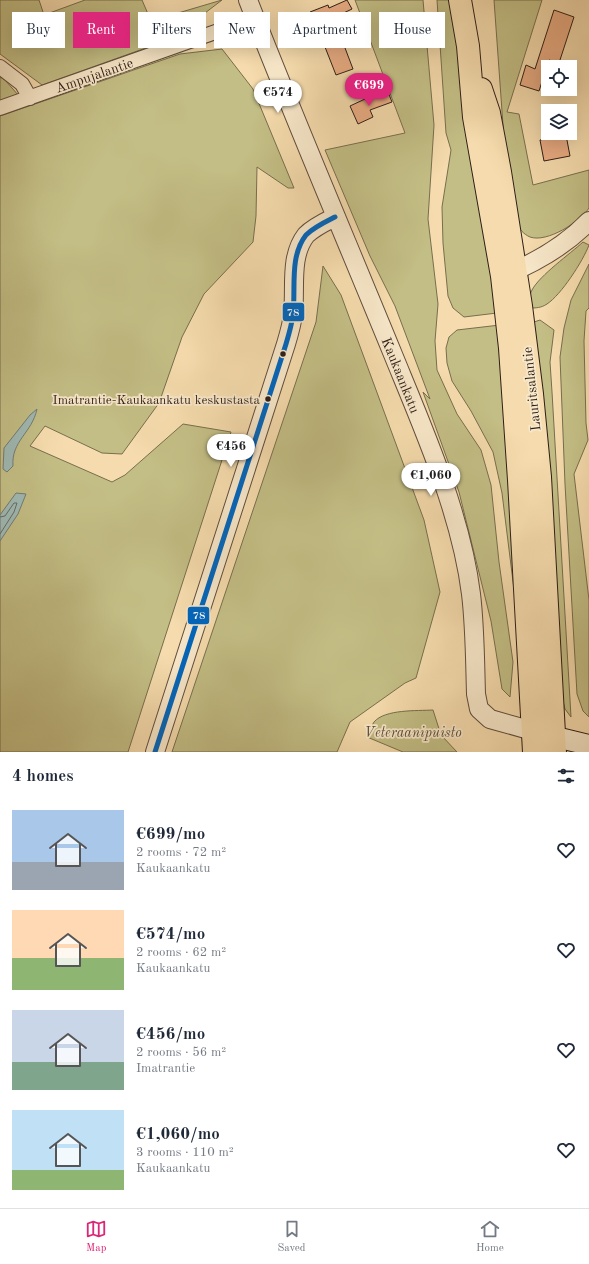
<!DOCTYPE html>
<html lang="en">
<head>
<meta charset="utf-8">
<style>
  body { margin:0; font-family:"Old Standard TT",serif; background:#f6f6f7; color:#1f2937; height:100vh; display:flex; flex-direction:column; font-size:15px; white-space:nowrap }
  * { box-sizing:border-box; margin:0 }
  p { font-size:13px; color:#747a83 }
  .icon { flex:none; width:22px; height:22px; fill:none; stroke:currentColor; stroke-width:2; stroke-linecap:round; stroke-linejoin:round }
  .map { position:relative; height:752px; overflow:hidden }
  .details { display:flex; flex-direction:column; background:#fff; flex:1 }
  .details>* { flex:none }
  .guide { position:absolute; left:12px; top:12px; width:565px; height:36px; display:flex; gap:8px }
  .tools { position:absolute; left:541px; top:60px; display:grid; gap:8px }
  .tools a { display:grid; place-items:center; width:36px; height:36px; border-radius:0px; background:#fff; box-shadow:0 4px 16px #0002; font-size:20px }
  .price { position:absolute; translate:-50% -34px; padding:0 9px; border-radius:14px; background:#fff; color:#222; font-size:13px; line-height:26px; filter:drop-shadow(0 1px 2px #0008) }
  .price::after { content:''; position:absolute; left:50%; top:24px; width:12px; height:9px; margin-left:-6px; background:inherit; clip-path:polygon(0 0,100% 0,50% 100%) }
  .price.on { background:#db2777; color:#fff }
  ul { padding:0; list-style:none }
  li { display:flex; align-items:center; gap:12px; height:100px; padding:0 12px }
  li span { display:grid; place-items:center; flex:none; width:112px; height:80px; border-radius:0px; color:#555 }
  li>.icon { margin-inline-start:auto }
  span .icon { width:48px; height:48px; fill:#fffc; stroke-width:1 }
  li b { font-size:17px }
  h2 { display:flex; justify-content:space-between; align-items:center; height:48px; padding:0 12px; font-size:17px }
  .tag { padding:0 14px; border-radius:0px; background:#fff; box-shadow:0 4px 16px #0002; font-size:14px; line-height:36px }
  .tag.on { background:#db2777; color:#fff }
  .tabs { display:flex; justify-content:space-around; align-items:center; height:56px; border-top:1px solid #e0e1e3; background:#fff; font-size:11px; color:#747a83 }
  .tabs a { display:grid; justify-items:center; gap:2px }
  .tabs .on { color:#db2777 }
  .map>svg:first-child { display:block }
</style>
</head>
<body>
<div class="map">
<svg width="589" height="752" viewBox="0 0 589 752">
  <rect width="100%" height="100%" fill="#f5dbad"/>
  <filter id="stains"><feTurbulence type="fractalNoise" baseFrequency=".005" numOctaves="4"/><feColorMatrix values="0 0 0 0 .2 0 0 0 0 .09 0 0 0 0 .02 0 0 0 .5 -.17"/></filter>
  <radialGradient id="worn" r=".72"><stop offset=".6" stop-color="#630" stop-opacity="0"/><stop offset="1" stop-color="#630" stop-opacity=".3"/></radialGradient>
  <path fill="#c3be85" stroke="#786e4e" d="M 0,0 L 39,0 L 44,15 L 85,0 L 142,0 L 151,21 L 222,0 L 171,39 L 42,85 L 0,54 Z
    M 355,0 L 423,0 L 434,125 L 428,219 L 438,304 L 435,341 L 437,370 L 457,414 L 481,450 L 491,485 L 499,562 L 513,662 L 510,697 L 502,689 L 491,621 L 459,492 L 423,392 L 430,399 L 395,306 L 370,256 L 325,150 L 405,133 Z
    M 437,0 L 452,0 L 497,313 L 464,317 L 453,308 L 448,296 L 443,243 L 442,207 L 451,150 L 446,133 Z
    M 494,0 L 542,0 L 507,112 L 519,114 L 533,185 L 589,170 L 589,208 C 580,222 547,243 530,237 C 523,234 520,229 516,224 L 504,139 Z
    M 222,49 L 253,89 L 294,188 L 288,188 L 257,167 L 256,216 L 253,242 L 204,294 L 182,337 L 159,403 L 122,454 L 102,453 L 45,426 L 30,446 L 112,482 L 125,475 L 183,424 L 231,432 L 128,752 L 0,752 L 0,116 L 180,54 Z
    M 0,77 L 5,80 L 19,96 L 0,102 Z
    M 583,242 L 589,245 C 583,261 561,295 547,304 C 541,308 536,308 529,308 C 529,302 529,296 532,290 C 540,275 570,254 583,242 Z
    M 589,264 L 589,308 L 586,311 L 584,341 L 586,423 L 588,440 L 574,474 L 589,600 L 589,717 L 583,711 L 577,694 L 565,484 L 560,357 L 564,328 L 571,300 Z
    M 323,266 L 341,295 L 424,520 L 440,592 L 416,678 L 405,683 L 350,722 L 337,752 L 172,752 L 316,322 Z
    M 540,320 L 554,330 L 550,362 L 552,392 L 571,717 L 565,709 L 560,688 L 531,323 Z
    M 500,325 L 498,337 L 506,425 L 518,622 L 502,493 L 493,452 L 471,411 L 452,381 L 447,363 L 446,348 L 449,337 L 457,330 Z
    M 433,710 L 441,735 L 457,752 L 403,752 L 367,737 C 370,732 371,726 374,722 C 385,709 417,711 433,710 Z"/>
  <path fill="#9fb9b3" stroke="#727b75" d="M 37,409 C 32,433 11,441 13,466 L 7,472 L 3,469 L 4,448 L 30,415 Z
    M 16,493 L 26,494 L 18,514 L 0,541 L 0,515 Z"/>
  <g fill="none" stroke-linecap="round" stroke-linejoin="round">
    <path stroke="#666c66" stroke-width="1" d="M 0,517 L 5,516 L 14,503 L 17,503 L 14,512 L 0,534"/>
  </g>
  <path fill="#e9ac83" stroke="#2e1e18" d="M 347,0 L 352,9 L 333,18 L 335,22 L 317,29 L 310,12 L 328,5 L 329,8 Z
    M 554,10 L 574,17 L 559,63 L 549,60 L 539,91 L 520,85 L 526,65 L 535,69 Z
    M 342,40 L 353,69 L 336,75 L 325,47 Z
    M 388,92 L 392,102 L 370,110 L 373,117 L 358,124 L 350,106 L 365,99 L 365,100 Z
    M 566,135 L 570,156 L 544,161 L 540,140 Z"/>
  <g fill="none" stroke-linecap="round" stroke-linejoin="round">
    <defs>
      <path id="minor" d="M 0,67 L 22,84 L 30,98
        M 0,108 L 255,18"/>
      <path id="tertiary" d="M 248,0 C 294,118 344,235 392,352 C 423,428 461,513 471,594 C 475,627 475,661 476,694 L 479,709 L 490,719 L 533,731
        M 503,276 C 535,263 565,246 589,221
        M 155,752 L 286,344 C 289,334 292,324 293,314 C 296,288 289,257 306,235 C 314,227 325,222 335,217"/>
      <path id="secondary" d="M 539,733 L 589,745"/>
      <path id="primary" d="M 460,0 L 468,46 L 474,117 L 502,276 L 510,348 L 519,480 L 534,752
        M 481,89 L 489,113 L 500,172 L 521,306 L 532,394 L 540,477 L 555,752"/>
    </defs>
    <use href="#minor" stroke="#604d3d" stroke-width="16"/>
    <use href="#tertiary" stroke="#604d3d" stroke-width="20"/>
    <use href="#secondary" stroke="#2e1e18" stroke-width="22"/>
    <use href="#primary" stroke="#2e1e18" stroke-width="24"/>
    <use href="#minor" stroke="#f8e8ca" stroke-width="14"/>
    <use href="#tertiary" stroke="#f8e8ca" stroke-width="18"/>
    <use href="#secondary" stroke="#f8e8ca" stroke-width="20"/>
    <use href="#primary" stroke="#f5dbad" stroke-width="22"/>
    <defs>
      <path id="bus-1" d="M 155,752 L 286,344 C 289,334 292,324 293,314 C 296,288 289,257 306,235 C 314,227 325,222 335,217"/>
    </defs>
    <use href="#bus-1" stroke="#f8e8ca" stroke-width="8"/>
    <use href="#bus-1" stroke="#0065bd" stroke-width="5"/>
  </g>
  <g fill="#2e1e18" stroke="#f8e8ca" stroke-width="1.5">
    <circle cx="283" cy="354" r="3.5"/>
    <circle cx="268" cy="399" r="3.5"/>
  </g>
  <g text-anchor="middle" stroke-width="3.5" stroke-linejoin="round" paint-order="stroke">
    <g font-size="13" fill="#2e1e18" stroke="#f8e8ca" text-anchor="end">
      <text x="260" y="404">Imatrantie-Kaukaankatu keskustasta</text>
    </g>
    <g font-size="14" fill="#2e1e18" stroke="#f8e8ca">
      <text transform="translate(94 75) rotate(-19)" y="5">Ampujalantie</text>
      <text transform="translate(401 375) rotate(68)" y="5">Kaukaankatu</text>
      <text transform="translate(531 389) rotate(-96)" y="5">Lauritsalantie</text>
    </g>
    <g font-size="14" font-style="italic" fill="#5b4e39" stroke="#f8e8ca">
      <text x="413" y="737">Veteraanipuisto</text>
    </g>
  </g>
  <g stroke="#f8e8ca" stroke-width="1.5">
    <rect x="282" y="302" width="23" height="20" rx="4" fill="#0065bd"/>
    <rect x="187" y="606" width="23" height="19" rx="4" fill="#0065bd"/>
  </g>
  <g font-size="11" text-anchor="middle" font-weight="bold" fill="#fff">
    <text x="293" y="316">78</text>
    <text x="199" y="619">78</text>
  </g>
  <rect width="100%" height="100%" filter="url(#stains)"/>
  <rect width="100%" height="100%" fill="url(#worn)"/>
</svg>
<div class="tools">
<a><svg class="icon" aria-label="locate" viewBox="0 0 24 24"><circle cx="12" cy="12" r="6"/><path d="M12 2v4M12 18v4M2 12h4M18 12h4"/></svg></a>
<a><svg class="icon" aria-label="layers" viewBox="0 0 24 24"><path d="M12 4l9 5-9 5-9-5zM3 14l9 5 9-5"/></svg></a>
</div>
<b class="price on" style="left:369px;top:107px">€699</b>
<b class="price" style="left:278px;top:114px">€574</b>
<b class="price" style="left:231px;top:468px">€456</b>
<b class="price" style="left:431px;top:497px">€1,060</b>
<div class="guide">
<a class="tag">Buy</a>
<a class="tag on">Rent</a>
<a class="tag">Filters</a>
<a class="tag">New</a>
<a class="tag">Apartment</a>
<a class="tag">House</a>
</div>
</div>
<section class="details">
<h2>4 homes<svg class="icon" aria-label="filters" viewBox="0 0 24 24"><path d="M4 7h16M4 17h16"/><circle cx="9" cy="7" r="2"/><circle cx="15" cy="17" r="2"/></svg></h2>
<ul>
<li><span style="background:linear-gradient(#a9c7e8 65%,#9aa5b1 0)"><svg class="icon" aria-label="home" viewBox="0 0 24 24"><path d="M3 11l9-7 9 7M6 9v11h12V9"/></svg></span><div><b>€699/mo</b><p>2 rooms · 72 m²</p><p>Kaukaankatu</p></div><svg class="icon" aria-label="heart" viewBox="0 0 24 24"><path d="M12 20l-8-8c-3-5 5-10 8-4 3-6 11-1 8 4z"/></svg></li>
<li><span style="background:linear-gradient(#ffd9b3 60%,#8fb573 0)"><svg class="icon" aria-label="home" viewBox="0 0 24 24"><path d="M3 11l9-7 9 7M6 9v11h12V9"/></svg></span><div><b>€574/mo</b><p>2 rooms · 62 m²</p><p>Kaukaankatu</p></div><svg class="icon" aria-label="heart" viewBox="0 0 24 24"><path d="M12 20l-8-8c-3-5 5-10 8-4 3-6 11-1 8 4z"/></svg></li>
<li><span style="background:linear-gradient(#c9d6e8 65%,#7fa58c 0)"><svg class="icon" aria-label="home" viewBox="0 0 24 24"><path d="M3 11l9-7 9 7M6 9v11h12V9"/></svg></span><div><b>€456/mo</b><p>2 rooms · 56 m²</p><p>Imatrantie</p></div><svg class="icon" aria-label="heart" viewBox="0 0 24 24"><path d="M12 20l-8-8c-3-5 5-10 8-4 3-6 11-1 8 4z"/></svg></li>
<li><span style="background:linear-gradient(#bfe0f5 75%,#8fb573 0)"><svg class="icon" aria-label="home" viewBox="0 0 24 24"><path d="M3 11l9-7 9 7M6 9v11h12V9"/></svg></span><div><b>€1,060/mo</b><p>3 rooms · 110 m²</p><p>Kaukaankatu</p></div><svg class="icon" aria-label="heart" viewBox="0 0 24 24"><path d="M12 20l-8-8c-3-5 5-10 8-4 3-6 11-1 8 4z"/></svg></li>
</ul>
</section>
<nav class="tabs">
<a class="on"><svg class="icon" aria-label="map" viewBox="0 0 24 24"><path d="M3 6l6-2 6 2 6-2v14l-6 2-6-2-6 2zM9 4v14M15 6v14"/></svg>Map</a>
<a><svg class="icon" aria-label="saved" viewBox="0 0 24 24"><path d="M7 4h10v16l-5-4-5 4z"/></svg>Saved</a>
<a><svg class="icon" aria-label="home" viewBox="0 0 24 24"><path d="M3 11l9-7 9 7M6 9v11h12V9"/></svg>Home</a>
</nav>
</body>
</html>
